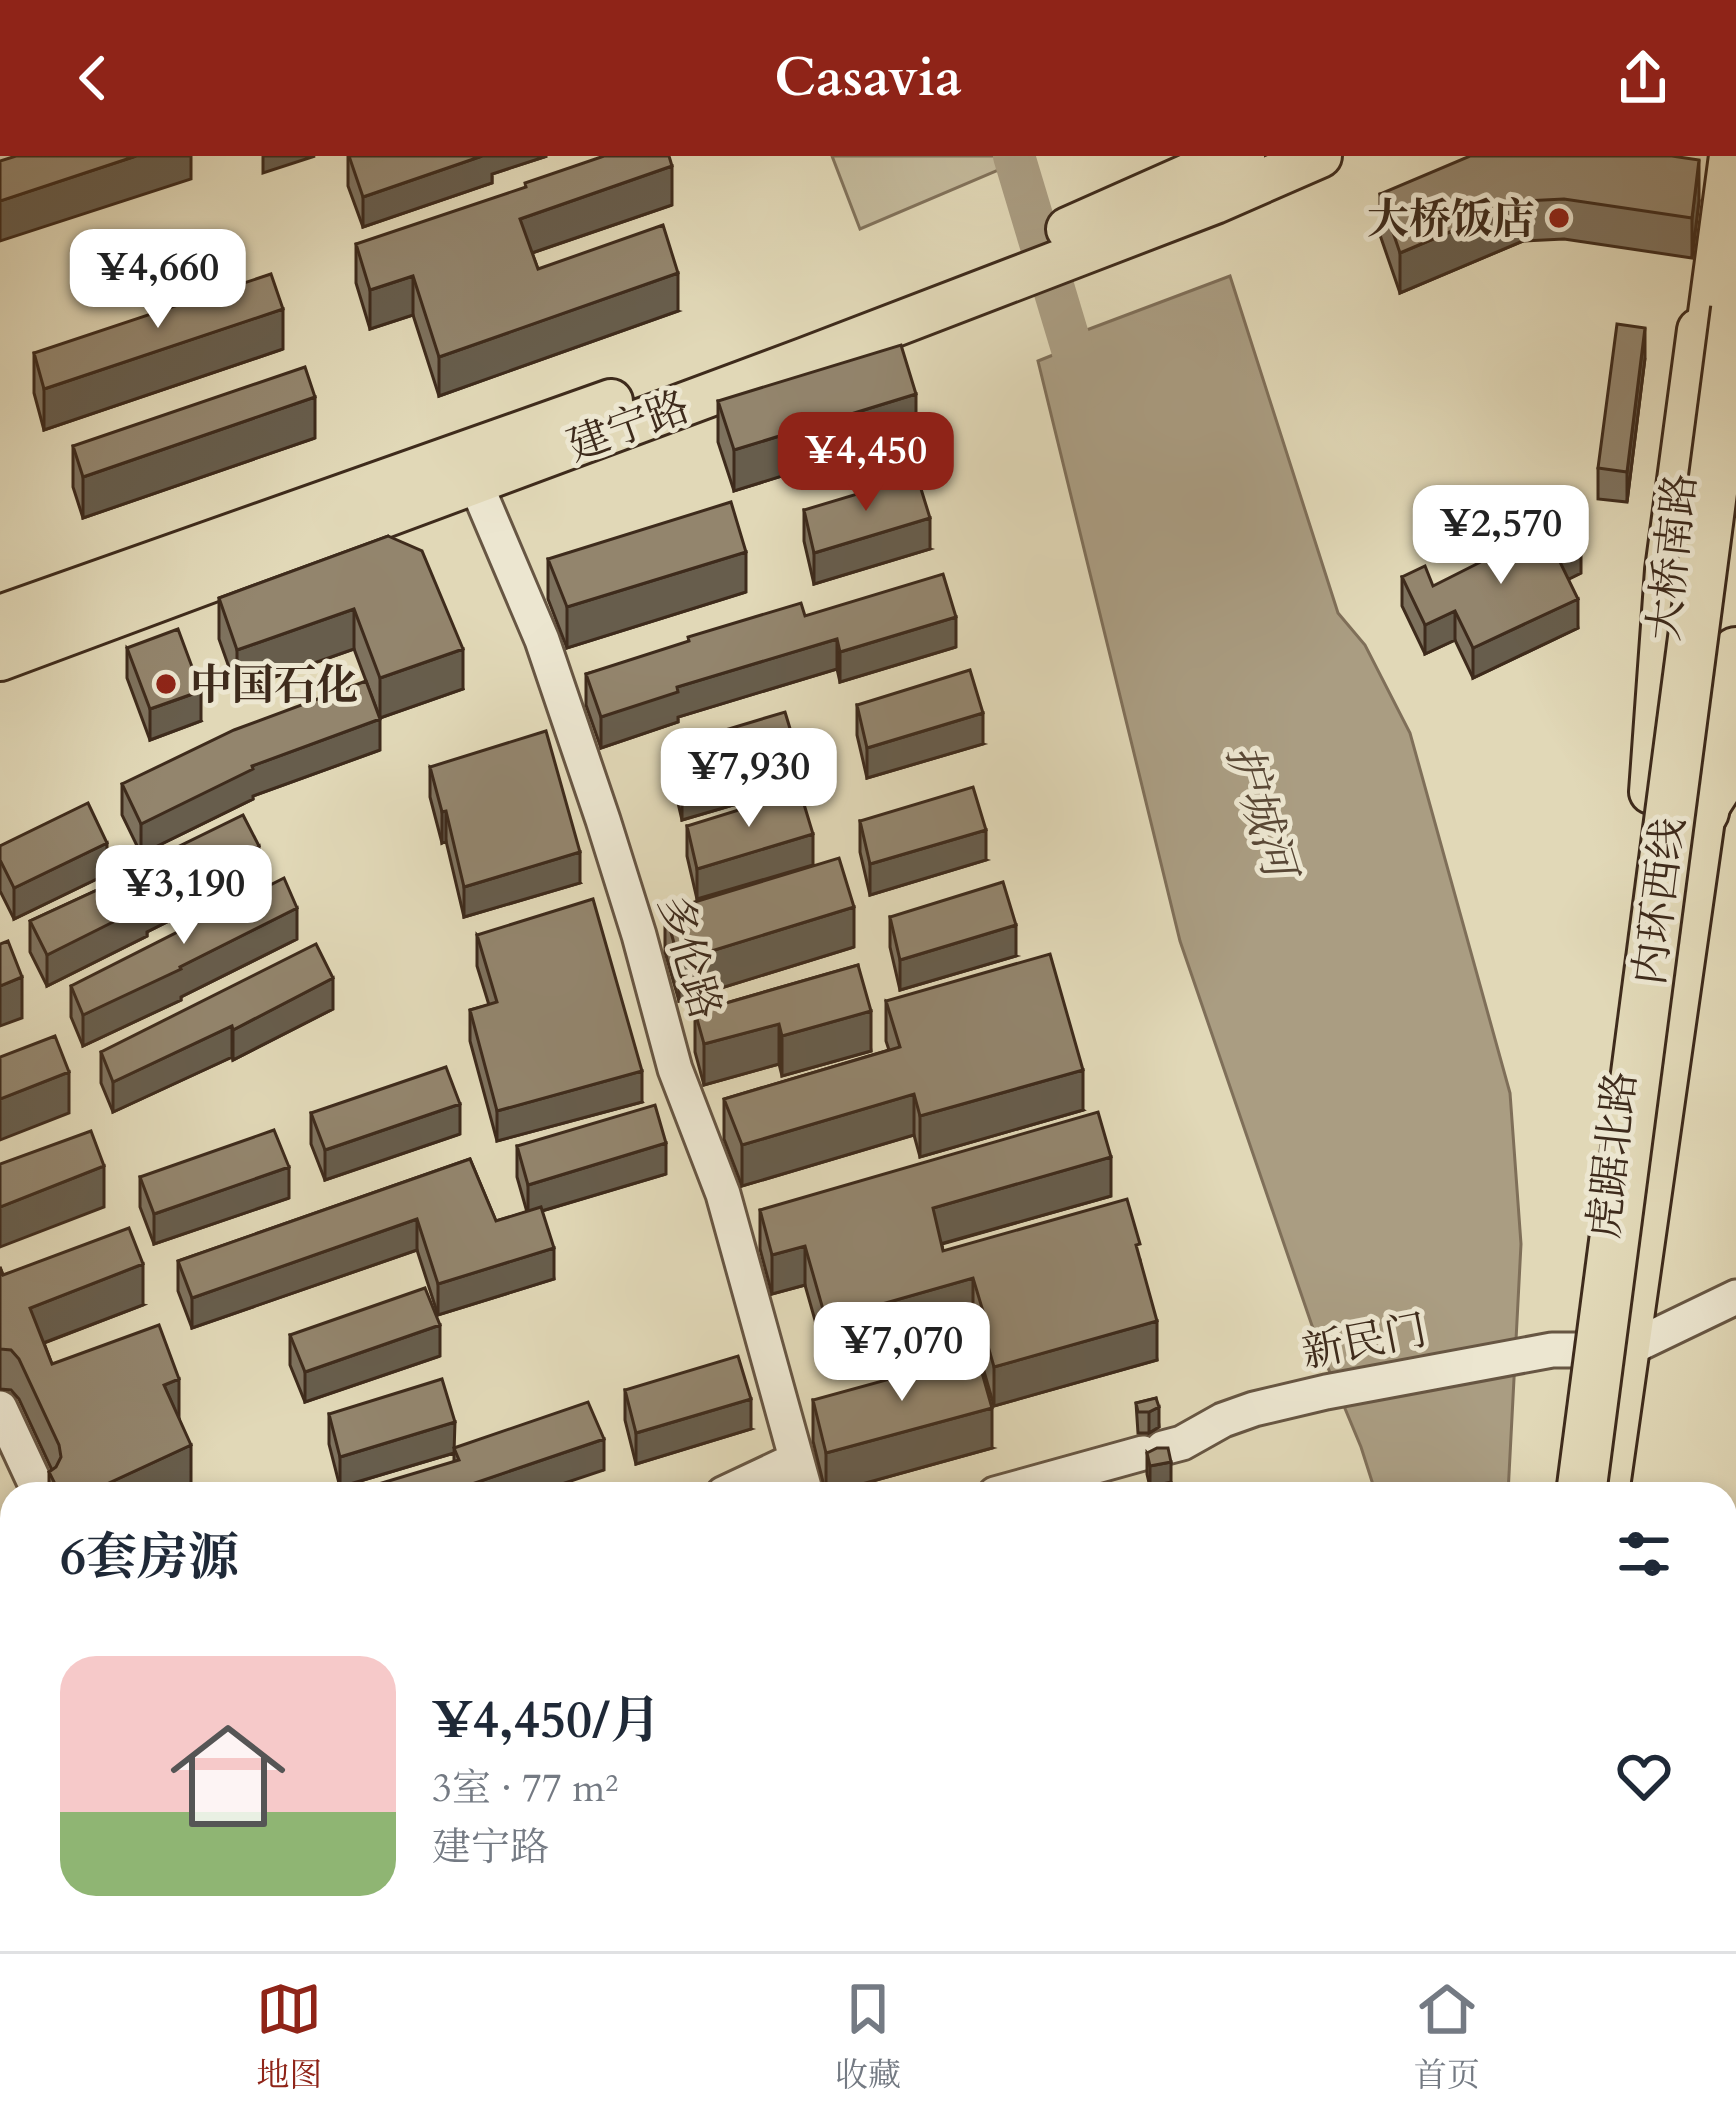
<!DOCTYPE html>
<html lang="zh">
<head>
<meta charset="utf-8">
<style>
  body { margin:0; font-family:Cardo,"Noto Serif SC",serif; background:#f2f2f3; color:#1f2937; height:100vh; display:flex; flex-direction:column; font-size:45px; white-space:nowrap }
  * { box-sizing:border-box; margin:0 }
  p { font-size:39px; color:#747a83 }
  .icon { flex:none; width:66px; height:66px; fill:none; stroke:currentColor; stroke-width:2; stroke-linecap:round; stroke-linejoin:round }
  .map { position:relative; flex:1; overflow:hidden }
  .sheet { position:absolute; left:0px; top:1326px; width:1737px; height:471px; display:flex; flex-direction:column; background:#fff; border-radius:36px 36px 0 0; box-shadow:0 6px 18px #0003 }
  .sheet>* { flex:none }
  .price { position:absolute; translate:-50% -102px; padding:0 27px; border-radius:24px; background:#fff; color:#222; font-size:39px; line-height:78px; filter:drop-shadow(0 3px 6px #0008) }
  .price::after { content:''; position:absolute; left:50%; top:72px; width:36px; height:27px; margin-left:-18px; background:inherit; clip-path:polygon(0 0,100% 0,50% 100%) }
  .price.current { background:#8f2418; color:#fff }
  ul { padding:0; list-style:none }
  li { display:flex; align-items:center; gap:36px; height:300px; padding:0 60px }
  li span { display:grid; place-items:center; flex:none; width:336px; height:240px; border-radius:36px; color:#555 }
  li>.icon { margin-inline-start:auto }
  span .icon { width:144px; height:144px; fill:#fffc; stroke-width:1 }
  li b { font-size:51px }
  h2 { display:flex; justify-content:space-between; align-items:center; height:144px; padding:0 60px; font-size:51px }
  header { display:flex; justify-content:space-between; align-items:center; height:156px; padding:0 60px; background:#8f2418; color:#fff; font-size:54px; font-weight:800 }
  .dock { display:flex; justify-content:space-around; align-items:center; height:168px; border-top:3px solid #e0e1e3; background:#fff; font-size:33px; color:#747a83 }
  .dock a { display:grid; justify-items:center; gap:6px }
  .dock .current { color:#8f2418 }
  .map>svg:first-child { display:block }
</style>
</head>
<body>
<header><svg class="icon" aria-label="back" viewBox="0 0 24 24"><path d="M15 5l-7 7 7 7"/></svg>Casavia<svg class="icon" aria-label="share" viewBox="0 0 24 24"><path d="M12 15V3M7 8l5-5 5 5M5 13v7h14v-7"/></svg></header>
<div class="map">
<svg width="1736" height="1795" viewBox="0 0 1736 1795">
  <rect width="100%" height="100%" fill="#e1d8b7"/>
  <filter id="stains"><feTurbulence type="fractalNoise" baseFrequency=".00167" numOctaves="4"/><feColorMatrix values="0 0 0 0 .2 0 0 0 0 .09 0 0 0 0 .02 0 0 0 .5 -.17"/></filter>
  <radialGradient id="worn" r=".72"><stop offset=".6" stop-color="#630" stop-opacity="0"/><stop offset="1" stop-color="#630" stop-opacity=".3"/></radialGradient>
  <path fill="#c5bb9d" stroke="#82735c" stroke-width="3" d="M 832,0 L 1031,0 L 860,73 Z"/>
  <path fill="#aa9d82" stroke="#7f6f59" stroke-width="3" d="M 1230,120 L 1338,457 L 1365,489 L 1410,577 L 1510,937 L 1521,1088 L 1508,1338 L 1376,1338 L 1361,1291 L 1319,1190 L 1180,785 L 1038,205 L 1063,195 L 1060,184 Z"/>
  <g fill="none" stroke-linecap="round" stroke-linejoin="round">
    <path stroke="#aa9d82" stroke-width="42" d="M 1014,0 L 1084,233"/>
    <defs>
      <path id="minor" d="M 466,305 L 542,484 L 603,664 L 639,779 L 675,913 L 723,1038 L 806,1338
        M 0,1252 L 40,1338
        M 1163,1292 L 1182,1287 L 1223,1264 L 1254,1253 L 1326,1236 L 1552,1194 L 1626,1194 L 1736,1141
        M 723,1338 L 795,1304
        M 995,1338 L 1143,1297
        M 1725,1711 L 1736,1730
        M 265,1785 L 270,1795
        M 941,1785 L 943,1795"/>
      <path id="major" d="M 1068,73 L 1203,13 L 1243,0
        M 0,461 L 611,245
        M 0,503 L 806,203 L 1215,46 L 1320,0
        M 1651,636 L 1667,414 L 1699,174
        M 1607,1338 L 1704,656 L 1722,628
        M 1549,1795 L 1550,1785"/>
      <path id="highway" d="M 1233,4 L 1237,0
        M 1706,210 L 1734,0
        M 1704,656 L 1736,496
        M 1520,1795 L 1521,1785"/>
    </defs>
    <use href="#minor" stroke="#675643" stroke-width="39"/>
    <use href="#major" stroke="#3e2b1c" stroke-width="48"/>
    <use href="#highway" stroke="#3e2b1c" stroke-width="54"/>
    <use href="#minor" stroke="#ece6d0" stroke-width="33"/>
    <use href="#major" stroke="#e1d8b7" stroke-width="42"/>
    <use href="#highway" stroke="#e1d8b7" stroke-width="48"/>
    <defs>
      <path id="highway-bridge" d="M 1581,1338 L 1736,153"/>
    </defs>
    <use href="#highway-bridge" stroke="#3e2b1c" stroke-width="54" stroke-linecap="butt"/>
    <use href="#highway-bridge" stroke="#e1d8b7" stroke-width="48"/>
  </g>
  <path fill="#7e725e" stroke="#3e2b1c" stroke-width="3" d="M 348,0 L 547,0 L 492,18 L 492,27 L 363,71 L 348,30 Z
    M 1380,38 L 1699,45 L 1692,102 L 1564,83 L 1523,85 L 1400,137 L 1380,79 Z
    M 672,49 L 532,97 L 538,113 L 678,155 L 439,240 L 413,159 L 370,173 L 356,127 L 356,88 Z
    M 283,193 L 44,274 L 34,237 L 34,197 Z
    M 1645,202 L 1627,346 L 1598,343 L 1598,312 Z
    M 718,245 L 916,278 L 734,335 L 718,286 Z
    M 315,282 L 83,362 L 73,331 L 73,290 Z
    M 804,354 L 930,393 L 814,428 L 804,385 Z
    M 388,380 L 463,533 L 380,562 L 354,493 L 237,534 L 219,483 L 219,442 Z
    M 548,403 L 746,436 L 567,492 L 548,443 Z
    M 1581,417 L 1568,423 L 1578,472 L 1473,522 L 1455,484 L 1425,498 L 1402,450 L 1402,421 L 1433,430 Z
    M 805,460 L 956,491 L 840,526 L 837,513 L 678,561 L 678,566 L 601,592 L 586,549 L 586,518 Z
    M 127,492 L 201,565 L 150,584 L 127,522 Z
    M 857,549 L 983,588 L 867,622 L 857,579 Z
    M 672,590 L 798,630 L 682,664 L 672,621 Z
    M 380,594 L 253,640 L 253,643 L 141,698 L 122,659 L 122,628 Z
    M 430,611 L 580,727 L 464,761 L 446,685 L 442,687 L 430,641 Z
    M 860,665 L 986,704 L 870,739 L 860,696 Z
    M 687,670 L 813,709 L 697,743 L 687,700 Z
    M 0,690 L 107,718 L 14,763 L 0,735 Z
    M 147,706 L 259,720 L 147,776 L 147,780 L 47,830 L 30,796 L 30,765 L 147,711 Z
    M 665,755 L 854,791 L 679,845 L 665,796 Z
    M 890,761 L 1016,800 L 900,834 L 890,791 Z
    M 477,779 L 642,946 L 497,985 L 470,885 L 470,854 L 489,849 L 477,810 Z
    M 297,783 L 181,841 L 181,844 L 83,890 L 71,861 L 71,830 Z
    M 858,809 L 871,895 L 782,920 L 779,908 L 704,929 L 695,896 L 695,856 Z
    M 886,845 L 1083,954 L 920,1001 L 914,979 L 742,1030 L 724,983 L 724,943 L 889,894 L 886,885 Z
    M 333,853 L 233,904 L 232,901 L 113,956 L 101,927 L 101,896 Z
    M 311,957 L 460,978 L 325,1024 L 311,988 Z
    M 517,990 L 666,1018 L 542,1055 L 554,1123 L 438,1159 L 417,1094 L 192,1172 L 178,1135 L 178,1105 L 470,1003 L 496,1065 L 527,1056 L 517,1021 Z
    M 140,1021 L 289,1042 L 154,1088 L 140,1051 Z
    M 1111,1040 L 942,1088 L 943,1095 L 1140,1104 L 1157,1204 L 994,1250 L 981,1205 L 981,1188 L 973,1161 L 826,1203 L 805,1129 L 772,1138 L 760,1093 L 760,1054 Z
    M 0,1111 L 3,1119 L 143,1149 L 44,1187 L 52,1208 L 179,1263 L 191,1329 L 172,1338 L 49,1338 L 49,1316 L 52,1314 L 19,1243 L 11,1234 L 0,1233 Z
    M 290,1179 L 440,1200 L 305,1246 L 290,1209 Z
    M 625,1234 L 751,1273 L 636,1308 L 625,1264 Z
    M 1156,1242 L 1159,1271 L 1149,1277 L 1138,1277 L 1136,1247 Z
    M 813,1244 L 992,1292 L 826,1338 L 813,1285 Z
    M 329,1258 L 455,1292 L 604,1314 L 454,1305 L 454,1297 L 340,1331 L 329,1288 Z
    M 1147,1297 L 1171,1326 L 1150,1331 L 1147,1318 Z
    M 12,1405 L 12,1598 L 0,1605 L 0,1411 Z"/>
  <path fill="#675d4c" stroke="#3e2b1c" stroke-width="3" d="M 136,0 L 191,0 L 191,23 L 0,85 L 0,45 Z
    M 263,0 L 315,0 L 263,17 Z
    M 482,0 L 547,0 L 492,18 L 492,27 L 363,71 L 363,41 Z
    M 1699,4 L 1699,45 L 1692,102 L 1692,62 Z
    M 672,10 L 672,49 L 520,101 L 520,63 Z
    M 1523,45 L 1523,85 L 1400,137 L 1400,97 Z
    M 678,117 L 678,155 L 439,240 L 439,201 Z
    M 413,120 L 413,159 L 370,173 L 370,134 Z
    M 283,153 L 283,193 L 44,274 L 44,233 Z
    M 1645,172 L 1645,202 L 1627,346 L 1627,316 Z
    M 916,238 L 916,278 L 734,335 L 734,294 Z
    M 315,241 L 315,282 L 83,362 L 83,321 Z
    M 930,362 L 930,393 L 814,428 L 814,397 Z
    M 1581,387 L 1581,417 L 1557,429 L 1557,400 Z
    M 746,396 L 746,436 L 567,492 L 567,451 Z
    M 1578,443 L 1578,472 L 1473,522 L 1473,492 Z
    M 354,453 L 354,493 L 237,534 L 237,494 Z
    M 1455,455 L 1455,484 L 1425,498 L 1425,469 Z
    M 956,461 L 956,491 L 840,526 L 840,496 Z
    M 837,483 L 837,513 L 678,561 L 678,566 L 601,592 L 601,561 L 677,531 Z
    M 463,493 L 463,533 L 380,562 L 380,522 Z
    M 201,535 L 201,565 L 150,584 L 150,553 Z
    M 983,557 L 983,588 L 867,622 L 867,592 Z
    M 380,563 L 380,594 L 253,640 L 253,643 L 141,698 L 141,668 L 252,610 Z
    M 798,599 L 798,630 L 682,664 L 682,633 Z
    M 446,655 L 446,685 L 442,687 L 442,656 Z
    M 986,674 L 986,704 L 870,739 L 870,708 Z
    M 813,678 L 813,709 L 697,743 L 697,713 Z
    M 107,687 L 107,718 L 14,763 L 14,732 Z
    M 259,690 L 259,720 L 147,776 L 147,780 L 47,830 L 47,799 L 145,746 Z
    M 580,696 L 580,727 L 464,761 L 464,731 Z
    M 854,751 L 854,791 L 679,845 L 679,805 Z
    M 297,752 L 297,783 L 181,841 L 181,844 L 83,890 L 83,859 Z
    M 1016,769 L 1016,800 L 900,834 L 900,804 Z
    M 22,821 L 22,862 L 0,870 L 0,830 Z
    M 333,822 L 333,853 L 233,904 L 233,874 Z
    M 871,855 L 871,895 L 782,920 L 782,880 Z
    M 779,868 L 779,908 L 704,929 L 704,888 Z
    M 232,870 L 232,901 L 113,956 L 113,926 Z
    M 1083,914 L 1083,954 L 920,1001 L 920,960 Z
    M 642,915 L 642,946 L 497,985 L 497,955 Z
    M 69,916 L 69,957 L 0,984 L 0,943 Z
    M 914,938 L 914,979 L 742,1030 L 742,989 Z
    M 460,948 L 460,978 L 325,1024 L 325,994 Z
    M 666,987 L 666,1018 L 528,1059 L 528,1029 Z
    M 1111,1001 L 1111,1040 L 933,1090 L 933,1052 Z
    M 104,1010 L 104,1051 L 0,1091 L 0,1051 Z
    M 289,1011 L 289,1042 L 154,1088 L 154,1058 Z
    M 417,1063 L 417,1094 L 192,1172 L 192,1142 Z
    M 805,1090 L 805,1129 L 772,1138 L 772,1099 Z
    M 554,1092 L 554,1123 L 438,1159 L 438,1128 Z
    M 143,1108 L 143,1149 L 30,1192 L 30,1152 Z
    M 973,1122 L 973,1161 L 826,1203 L 826,1164 Z
    M 1157,1165 L 1157,1204 L 994,1250 L 994,1211 Z
    M 440,1169 L 440,1200 L 305,1246 L 305,1216 Z
    M 179,1223 L 179,1264 L 164,1229 Z
    M 751,1243 L 751,1273 L 636,1308 L 636,1277 Z
    M 1159,1251 L 1159,1271 L 1149,1277 L 1149,1256 Z
    M 992,1252 L 992,1292 L 826,1338 L 826,1297 Z
    M 455,1266 L 454,1297 L 340,1331 L 340,1301 Z
    M 604,1283 L 604,1314 L 532,1338 L 460,1338 L 460,1332 Z
    M 191,1289 L 191,1329 L 172,1338 L 109,1338 L 109,1327 Z
    M 1171,1306 L 1171,1326 L 1150,1331 L 1150,1310 Z
    M 12,1558 L 12,1598 L 0,1605 L 0,1564 Z
    M 12,1736 L 12,1776 L 0,1782 L 0,1741 Z"/>
  <path fill="#93856d" stroke="#3e2b1c" stroke-width="3" d="M 16,0 L 136,0 L 0,45 L 0,5 Z
    M 349,0 L 482,0 L 363,41 Z
    M 604,0 L 669,0 L 672,10 L 520,63 L 538,113 L 663,69 L 678,117 L 439,201 L 413,120 L 370,134 L 356,88 L 526,31 L 525,27 Z
    M 1470,0 L 1672,0 L 1699,4 L 1692,62 L 1564,43 L 1523,45 L 1400,97 L 1380,38 Z
    M 271,118 L 283,153 L 44,233 L 34,197 Z
    M 1617,168 L 1645,172 L 1627,316 L 1598,312 Z
    M 901,189 L 916,238 L 734,294 L 718,245 Z
    M 305,211 L 315,241 L 83,321 L 73,290 Z
    M 917,320 L 930,362 L 814,397 L 804,354 Z
    M 731,346 L 746,396 L 567,451 L 548,403 Z
    M 1568,362 L 1581,387 L 1557,400 L 1578,443 L 1473,492 L 1455,455 L 1425,469 L 1402,421 L 1425,410 L 1433,430 Z
    M 388,380 L 422,395 L 463,493 L 380,522 L 354,453 L 237,494 L 219,442 Z
    M 943,418 L 956,461 L 840,496 L 837,483 L 677,531 L 678,536 L 601,561 L 586,518 L 689,485 L 688,481 L 801,447 L 805,460 Z
    M 178,473 L 201,535 L 150,553 L 127,492 Z
    M 970,514 L 983,557 L 867,592 L 857,549 Z
    M 366,525 L 380,563 L 252,610 L 253,613 L 141,668 L 122,628 L 234,574 Z
    M 785,556 L 798,599 L 682,633 L 672,590 Z
    M 546,575 L 580,696 L 464,731 L 446,655 L 442,656 L 430,611 Z
    M 973,631 L 986,674 L 870,708 L 860,665 Z
    M 800,635 L 813,678 L 697,713 L 687,670 Z
    M 88,647 L 107,687 L 14,732 L 0,704 L 0,690 Z
    M 243,659 L 259,690 L 145,746 L 147,749 L 47,799 L 30,765 L 149,710 L 147,706 Z
    M 839,702 L 854,751 L 679,805 L 665,755 Z
    M 284,722 L 297,752 L 180,811 L 181,813 L 83,859 L 71,830 Z
    M 1003,726 L 1016,769 L 900,804 L 890,761 Z
    M 593,743 L 642,915 L 497,955 L 470,854 L 497,846 L 477,779 Z
    M 8,785 L 22,821 L 0,830 L 0,788 Z
    M 316,788 L 333,822 L 233,874 L 232,870 L 113,926 L 101,896 Z
    M 1050,798 L 1083,914 L 920,960 L 914,938 L 742,989 L 724,943 L 900,891 L 886,845 Z
    M 858,809 L 871,855 L 782,880 L 779,868 L 704,888 L 695,856 Z
    M 55,880 L 69,916 L 0,943 L 0,901 Z
    M 446,911 L 460,948 L 325,994 L 311,957 Z
    M 655,949 L 666,987 L 528,1029 L 517,990 Z
    M 1098,956 L 1111,1001 L 933,1052 L 943,1095 L 1127,1043 L 1140,1088 L 1136,1089 L 1157,1165 L 994,1211 L 981,1166 L 986,1165 L 973,1122 L 826,1164 L 805,1090 L 772,1099 L 760,1054 Z
    M 274,974 L 289,1011 L 154,1058 L 140,1021 Z
    M 91,975 L 104,1010 L 0,1051 L 0,1008 Z
    M 470,1003 L 496,1065 L 541,1051 L 554,1092 L 438,1128 L 417,1063 L 192,1142 L 178,1105 Z
    M 129,1072 L 143,1108 L 30,1152 L 52,1208 L 159,1169 L 179,1223 L 164,1229 L 191,1289 L 109,1327 L 113,1338 L 60,1338 L 49,1316 L 56,1311 L 61,1301 L 59,1289 L 19,1203 L 11,1194 L 0,1193 L 0,1111 L 3,1119 Z
    M 425,1132 L 440,1169 L 305,1216 L 290,1179 Z
    M 977,1199 L 992,1252 L 826,1297 L 813,1244 Z
    M 738,1200 L 751,1243 L 636,1277 L 625,1234 Z
    M 442,1223 L 455,1266 L 340,1301 L 329,1258 Z
    M 1156,1242 L 1159,1251 L 1149,1256 L 1138,1256 L 1136,1247 Z
    M 588,1246 L 604,1283 L 460,1332 L 461,1338 L 345,1338 L 459,1304 L 454,1292 Z
    M 1157,1292 L 1168,1292 L 1171,1306 L 1150,1310 L 1147,1297 Z
    M 12,1405 L 12,1558 L 0,1564 L 0,1528 L 12,1522 L 0,1496 L 0,1411 Z
    M 12,1624 L 12,1736 L 0,1741 L 0,1630 Z
    M 1195,1785 L 1409,1785 L 1408,1795 L 1194,1795 Z"/>
  <g fill="#8f2418" stroke="#ece6d0" stroke-width="4.5">
    <circle cx="1559" cy="62" r="12"/>
    <circle cx="166" cy="528" r="12"/>
  </g>
  <g text-anchor="middle" stroke-width="10" stroke-linejoin="round" paint-order="stroke">
    <g font-size="42" font-weight="bold" fill="#3e2b1c" stroke="#ece6d0" text-anchor="end">
      <text x="1535" y="77">大桥饭店</text>
      <text x="190" y="543" text-anchor="start">中国石化</text>
    </g>
    <g font-size="42" fill="#3e2b1c" stroke="#ece6d0">
      <text transform="translate(628 269) rotate(-20)" y="15">建宁路</text>
      <text transform="translate(1671 401) rotate(-84)" y="15">大桥南路</text>
      <text transform="translate(1658 745) rotate(-83)" y="15">内环西线</text>
      <text transform="translate(691 801) rotate(74)" y="15">多伦路</text>
      <text transform="translate(1611 999) rotate(-84)" y="15">虎踞北路</text>
      <text transform="translate(1364 1184) rotate(-11)" y="15">新民门</text>
    </g>
    <g font-size="45" font-style="italic" fill="#594836" stroke="#ece6d0">
      <text transform="translate(1262 654) rotate(73)" y="16">护城河</text>
    </g>
  </g>
  <rect width="100%" height="100%" filter="url(#stains)"/>
  <rect width="100%" height="100%" fill="url(#worn)"/>
</svg>
<b class="price" style="left:158px;top:175px">¥4,660</b>
<b class="price current" style="left:866px;top:358px">¥4,450</b>
<b class="price" style="left:1501px;top:431px">¥2,570</b>
<b class="price" style="left:749px;top:674px">¥7,930</b>
<b class="price" style="left:184px;top:791px">¥3,190</b>
<b class="price" style="left:902px;top:1248px">¥7,070</b>
<section class="sheet">
<h2>6套房源<svg class="icon" aria-label="filters" viewBox="0 0 24 24"><path d="M4 7h16M4 17h16"/><circle cx="9" cy="7" r="2"/><circle cx="15" cy="17" r="2"/></svg></h2>
<ul>
<li><span style="background:linear-gradient(#f6c9c9 65%,#8fb573 0)"><svg class="icon" aria-label="home" viewBox="0 0 24 24"><path d="M3 11l9-7 9 7M6 9v11h12V9"/></svg></span><div><b>¥4,450/月</b><p>3室 · 77 m²</p><p>建宁路</p></div><svg class="icon" aria-label="heart" viewBox="0 0 24 24"><path d="M12 20l-8-8c-3-5 5-10 8-4 3-6 11-1 8 4z"/></svg></li>
</ul>
</section>
</div>
<nav class="dock">
<a class="current"><svg class="icon" aria-label="map" viewBox="0 0 24 24"><path d="M3 6l6-2 6 2 6-2v14l-6 2-6-2-6 2zM9 4v14M15 6v14"/></svg>地图</a>
<a><svg class="icon" aria-label="saved" viewBox="0 0 24 24"><path d="M7 4h10v16l-5-4-5 4z"/></svg>收藏</a>
<a><svg class="icon" aria-label="home" viewBox="0 0 24 24"><path d="M3 11l9-7 9 7M6 9v11h12V9"/></svg>首页</a>
</nav>
</body>
</html>
